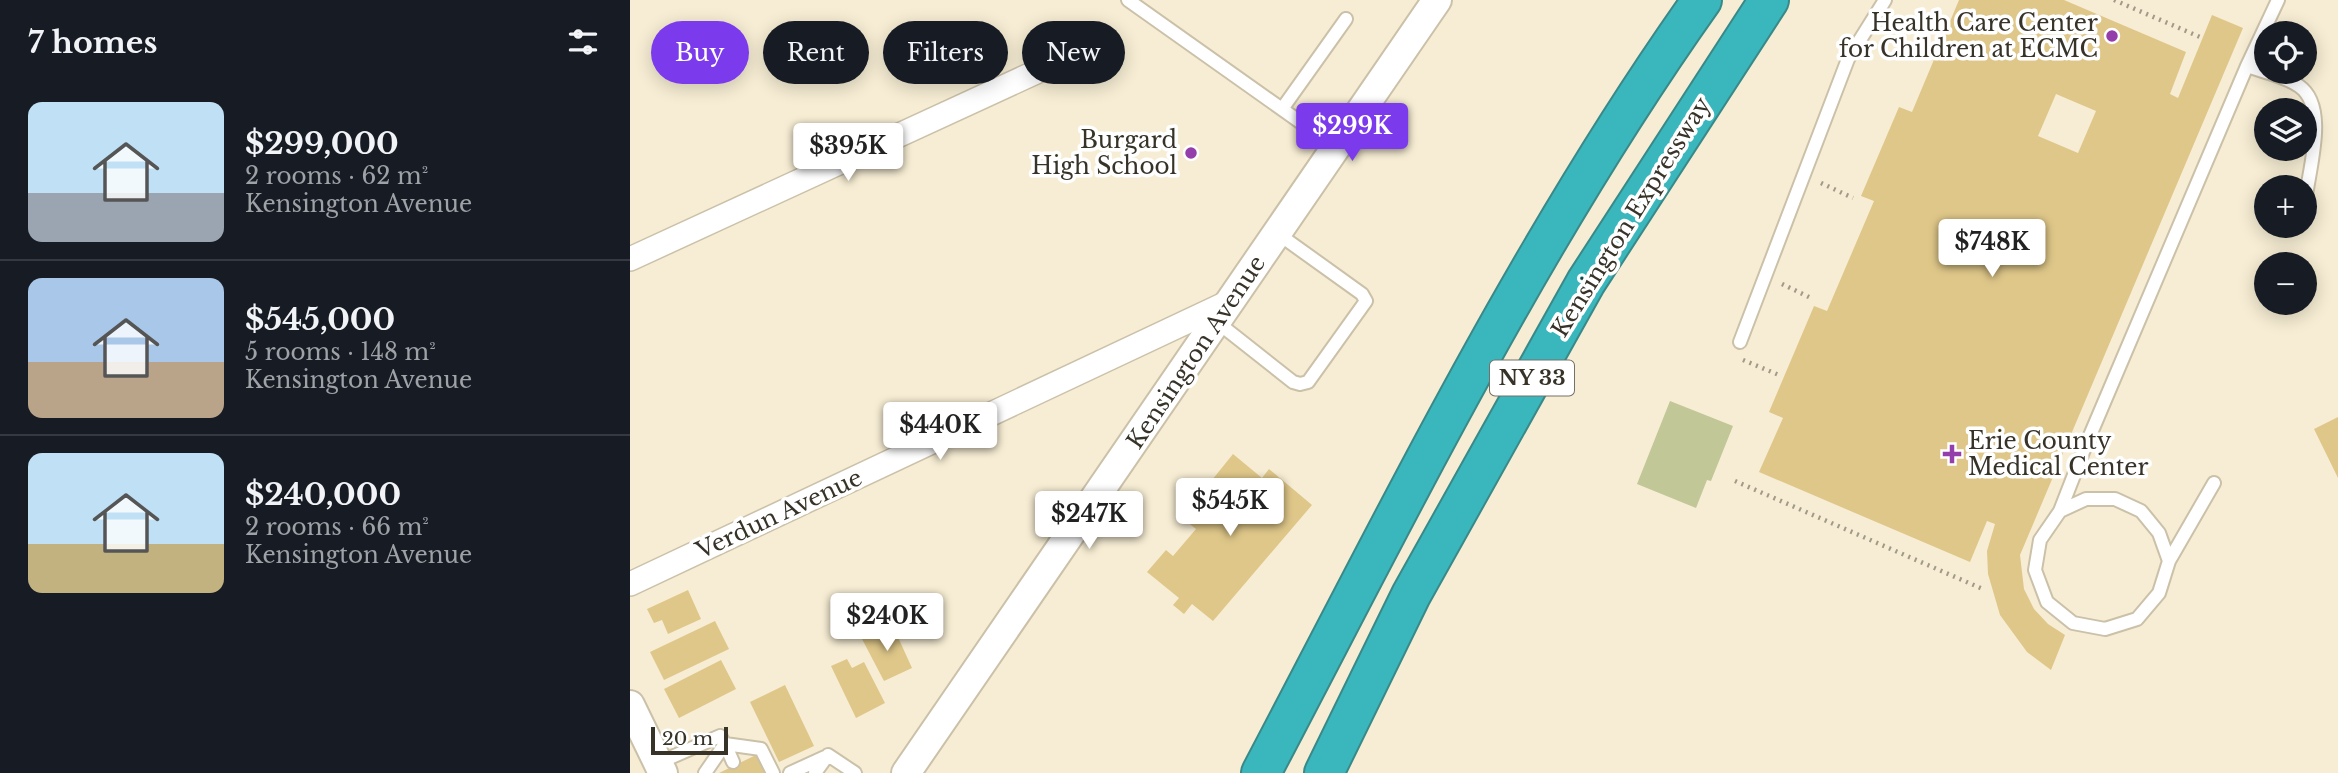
<!DOCTYPE html>
<html lang="en">
<head>
<meta charset="utf-8">
<style>
  body { margin:0; font-family:"Libre Baskerville",serif; background:#20242c; color:#f1f3f6; height:100vh; display:flex; flex-direction:column; font-size:26px; white-space:nowrap }
  * { box-sizing:border-box; margin:0 }
  p { font-size:23px; color:#9ea1a6 }
  .icon { flex:none; width:38px; height:38px; fill:none; stroke:currentColor; stroke-width:2; stroke-linecap:round; stroke-linejoin:round }
  .map { position:relative; flex:1; overflow:hidden }
  .side { display:flex; flex-direction:column; background:#171b24; width:630px }
  .side>* { flex:none }
  .hud { position:absolute; left:21px; top:21px; width:665px; height:63px; display:flex; gap:14px }
  .tools { position:absolute; left:1624px; top:21px; display:grid; gap:14px }
  .tools a { display:grid; place-items:center; width:63px; height:63px; border-radius:50%; background:#171b24; box-shadow:0 4px 18px #0003; font-size:35px }
  .scale { position:absolute; left:21px; bottom:18px; width:77px; box-sizing:border-box; padding-left:7px; border:4px solid #373329; border-top:0; font-size:19px; line-height:24px; white-space:nowrap; color:#373329; -webkit-text-stroke:5px #fff; paint-order:stroke }
  .price { position:absolute; translate:-50% -60px; padding:0 16px; border-radius:7px; background:#fff; color:#222; font-size:23px; line-height:46px; filter:drop-shadow(0 2px 4px #0008) }
  .price::after { content:''; position:absolute; left:50%; top:42px; width:21px; height:16px; margin-left:-10px; background:inherit; clip-path:polygon(0 0,100% 0,50% 100%) }
  .price.current { background:#7c3aed; color:#fff }
  ul { padding:0; list-style:none }
  li { display:flex; align-items:center; gap:21px; height:175px; padding:0 28px }
  li+li { border-top:2px solid #363941 }
  li span { display:grid; place-items:center; flex:none; width:196px; height:140px; border-radius:14px; color:#555 }
  li>.icon { margin-inline-start:auto }
  span .icon { width:84px; height:84px; fill:#fffc; stroke-width:1 }
  li b { font-size:30px }
  h2 { display:flex; justify-content:space-between; align-items:center; height:84px; padding:0 28px; font-size:30px }
  .chip { padding:0 24px; border-radius:32px; background:#171b24; box-shadow:0 4px 18px #0003; font-size:24px; line-height:63px }
  .chip.current { background:#7c3aed; color:#fff }
  main { display:flex; flex:1; min-height:0 }
  .map>svg:first-child { display:block }
</style>
</head>
<body>
<main>
<section class="side">
<h2>7 homes<svg class="icon" aria-label="filters" viewBox="0 0 24 24"><path d="M4 7h16M4 17h16"/><circle cx="9" cy="7" r="2"/><circle cx="15" cy="17" r="2"/></svg></h2>
<ul>
<li><span style="background:linear-gradient(#bfe0f5 65%,#9aa5b1 0)"><svg class="icon" aria-label="home" viewBox="0 0 24 24"><path d="M3 11l9-7 9 7M6 9v11h12V9"/></svg></span><div><b>$299,000</b><p>2 rooms · 62 m²</p><p>Kensington Avenue</p></div></li>
<li><span style="background:linear-gradient(#a9c7e8 60%,#b9a48a 0)"><svg class="icon" aria-label="home" viewBox="0 0 24 24"><path d="M3 11l9-7 9 7M6 9v11h12V9"/></svg></span><div><b>$545,000</b><p>5 rooms · 148 m²</p><p>Kensington Avenue</p></div></li>
<li><span style="background:linear-gradient(#bfe0f5 65%,#c2b280 0)"><svg class="icon" aria-label="home" viewBox="0 0 24 24"><path d="M3 11l9-7 9 7M6 9v11h12V9"/></svg></span><div><b>$240,000</b><p>2 rooms · 66 m²</p><p>Kensington Avenue</p></div></li>
</ul>
</section>
<div class="map">
<svg width="1708" height="773" viewBox="0 0 1708 773">
  <rect width="100%" height="100%" fill="#f7edd4"/>
  <path fill="#c1c796" d="M 1040,401 L 1103,426 L 1081,481 L 1077,480 L 1066,508 L 1007,484 Z"/>
  <path fill="#dfc789" fill-rule="evenodd" d="M 1329,0 L 1434,0 L 1556,52 L 1540,94 L 1548,98 L 1582,15 L 1613,28 L 1390,555 L 1394,589 L 1404,609 L 1418,624 L 1435,635 L 1421,670 L 1397,652 L 1370,615 L 1358,574 L 1357,551 L 1365,524 L 1357,521 L 1340,562 L 1129,472 L 1153,418 L 1139,412 L 1184,306 L 1197,311 L 1244,201 L 1231,196 L 1269,107 L 1282,112 ZM 1426,94 L 1466,111 L 1448,153 L 1408,136 Z
    M 1708,417 L 1708,478 L 1684,429 Z
    M 603,454 L 632,478 L 639,469 L 682,505 L 583,621 L 562,604 L 554,614 L 543,605 L 549,598 L 517,572 L 536,550 L 543,556 L 566,529 L 556,521 L 565,509 L 572,514 L 593,489 L 582,480 Z
    M 58,590 L 71,619 L 38,634 L 32,620 L 24,623 L 17,609 Z
    M 85,621 L 99,649 L 34,680 L 20,652 Z
    M 262,624 L 282,668 L 254,681 L 232,639 Z
    M 217,659 L 222,668 L 234,662 L 255,703 L 226,718 L 201,666 Z
    M 91,660 L 106,689 L 49,718 L 34,689 Z
    M 155,685 L 184,746 L 149,762 L 120,702 Z
    M 128,754 L 136,773 L 89,773 Z"/>
  <g fill="none" stroke-linecap="round" stroke-linejoin="round">
    <defs>
      <path id="service" d="M 498,0 L 704,146
        M 1617,66 C 1633,72 1655,76 1669,86 C 1698,106 1680,165 1676,196
        M 652,109 L 716,19
        M 587,322 L 663,382 L 670,384 L 678,382 L 736,301 L 732,294 L 647,233
        M 1110,342 L 1218,59 L 1255,0
        M 1584,483 L 1539,561 L 1529,593 L 1507,619 L 1475,629 L 1443,623 L 1417,602 L 1405,570 L 1410,540 L 1430,511 L 1453,452 L 1617,66 L 1648,0
        M 1430,511 L 1456,499 L 1485,499 L 1511,511 L 1529,533 L 1539,561
        M 95,744 L 103,762
        M 28,763 L 90,736 L 95,744 L 131,749 L 143,773
        M 75,773 L 95,744
        M 160,773 L 195,757
        M 185,773 L 198,755 L 225,773"/>
      <path id="minor" d="M 0,259 L 417,67
        M 0,584 L 601,301"/>
      <path id="tertiary" d="M 0,705 L 33,773
        M 276,773 L 807,0"/>
      <path id="motorway" d="M 631,773 C 769,511 900,242 1072,0
        M 694,773 L 781,595 L 956,282 L 1139,0"/>
    </defs>
    <use href="#service" stroke="#cbc1a9" stroke-width="16"/>
    <use href="#minor" stroke="#cbc1a9" stroke-width="26"/>
    <use href="#tertiary" stroke="#cbc1a9" stroke-width="32"/>
    <use href="#motorway" stroke="#398989" stroke-width="42"/>
    <path stroke="#a19a88" stroke-width="4.5" stroke-dasharray="2 5" stroke-linecap="butt" d="M 1484,0 L 1570,37
      M 1191,183 L 1223,198
      M 1152,284 L 1181,298
      M 1113,360 L 1149,375
      M 1105,481 L 1355,590"/>
    <use href="#service" stroke="#fff" stroke-width="12"/>
    <use href="#minor" stroke="#fff" stroke-width="23"/>
    <use href="#tertiary" stroke="#fff" stroke-width="28"/>
    <use href="#motorway" stroke="#3ab7bd" stroke-width="38"/>
  </g>
  <g fill="#943eab" stroke="#fff" stroke-width="2.5">
    <circle cx="1482" cy="36" r="7"/>
    <circle cx="561" cy="153" r="7"/>
    <path d="M1318.5 443.5h7v7h7v7h-7v7h-7v-7h-7v-7h7z"/>
  </g>
  <g text-anchor="middle" stroke-width="7" stroke-linejoin="round" paint-order="stroke">
    <rect fill="#fff" stroke="#737069" stroke-width="2" x="860" y="360.5" width="84" height="35" rx="5"/>
    <g font-size="21" font-weight="bold" fill="#373329">
      <text x="902" y="385">NY 33</text>
    </g>
    <g font-size="23" fill="#373329" stroke="#fff" text-anchor="end">
      <text x="1468" y="31">Health Care Center<tspan x="1468" dy="26">for Children at ECMC</tspan></text>
      <text x="547" y="148">Burgard<tspan x="547" dy="26">High School</tspan></text>
      <text x="1338" y="449" text-anchor="start">Erie County<tspan x="1338" dy="26">Medical Center</tspan></text>
    </g>
    <g font-size="23" fill="#373329" stroke="#fff">
      <text transform="translate(1001 217) rotate(-58)" y="8">Kensington Expressway</text>
      <text transform="translate(566 352) rotate(-56)" y="8">Kensington Avenue</text>
      <text transform="translate(149 514) rotate(-25)" y="8">Verdun Avenue</text>
    </g>
  </g>
</svg>
<div class="tools">
<a><svg class="icon" aria-label="locate" viewBox="0 0 24 24"><circle cx="12" cy="12" r="6"/><path d="M12 2v4M12 18v4M2 12h4M18 12h4"/></svg></a>
<a><svg class="icon" aria-label="layers" viewBox="0 0 24 24"><path d="M12 4l9 5-9 5-9-5zM3 14l9 5 9-5"/></svg></a>
<a>+</a>
<a>−</a>
</div>
<div class="scale">20 m</div>
<b class="price current" style="left:722px;top:163px">$299K</b>
<b class="price" style="left:218px;top:183px">$395K</b>
<b class="price" style="left:1362px;top:279px">$748K</b>
<b class="price" style="left:310px;top:462px">$440K</b>
<b class="price" style="left:600px;top:538px">$545K</b>
<b class="price" style="left:459px;top:551px">$247K</b>
<b class="price" style="left:257px;top:653px">$240K</b>
<div class="hud">
<a class="chip current">Buy</a>
<a class="chip">Rent</a>
<a class="chip">Filters</a>
<a class="chip">New</a>
</div>
</div>
</main>
</body>
</html>
